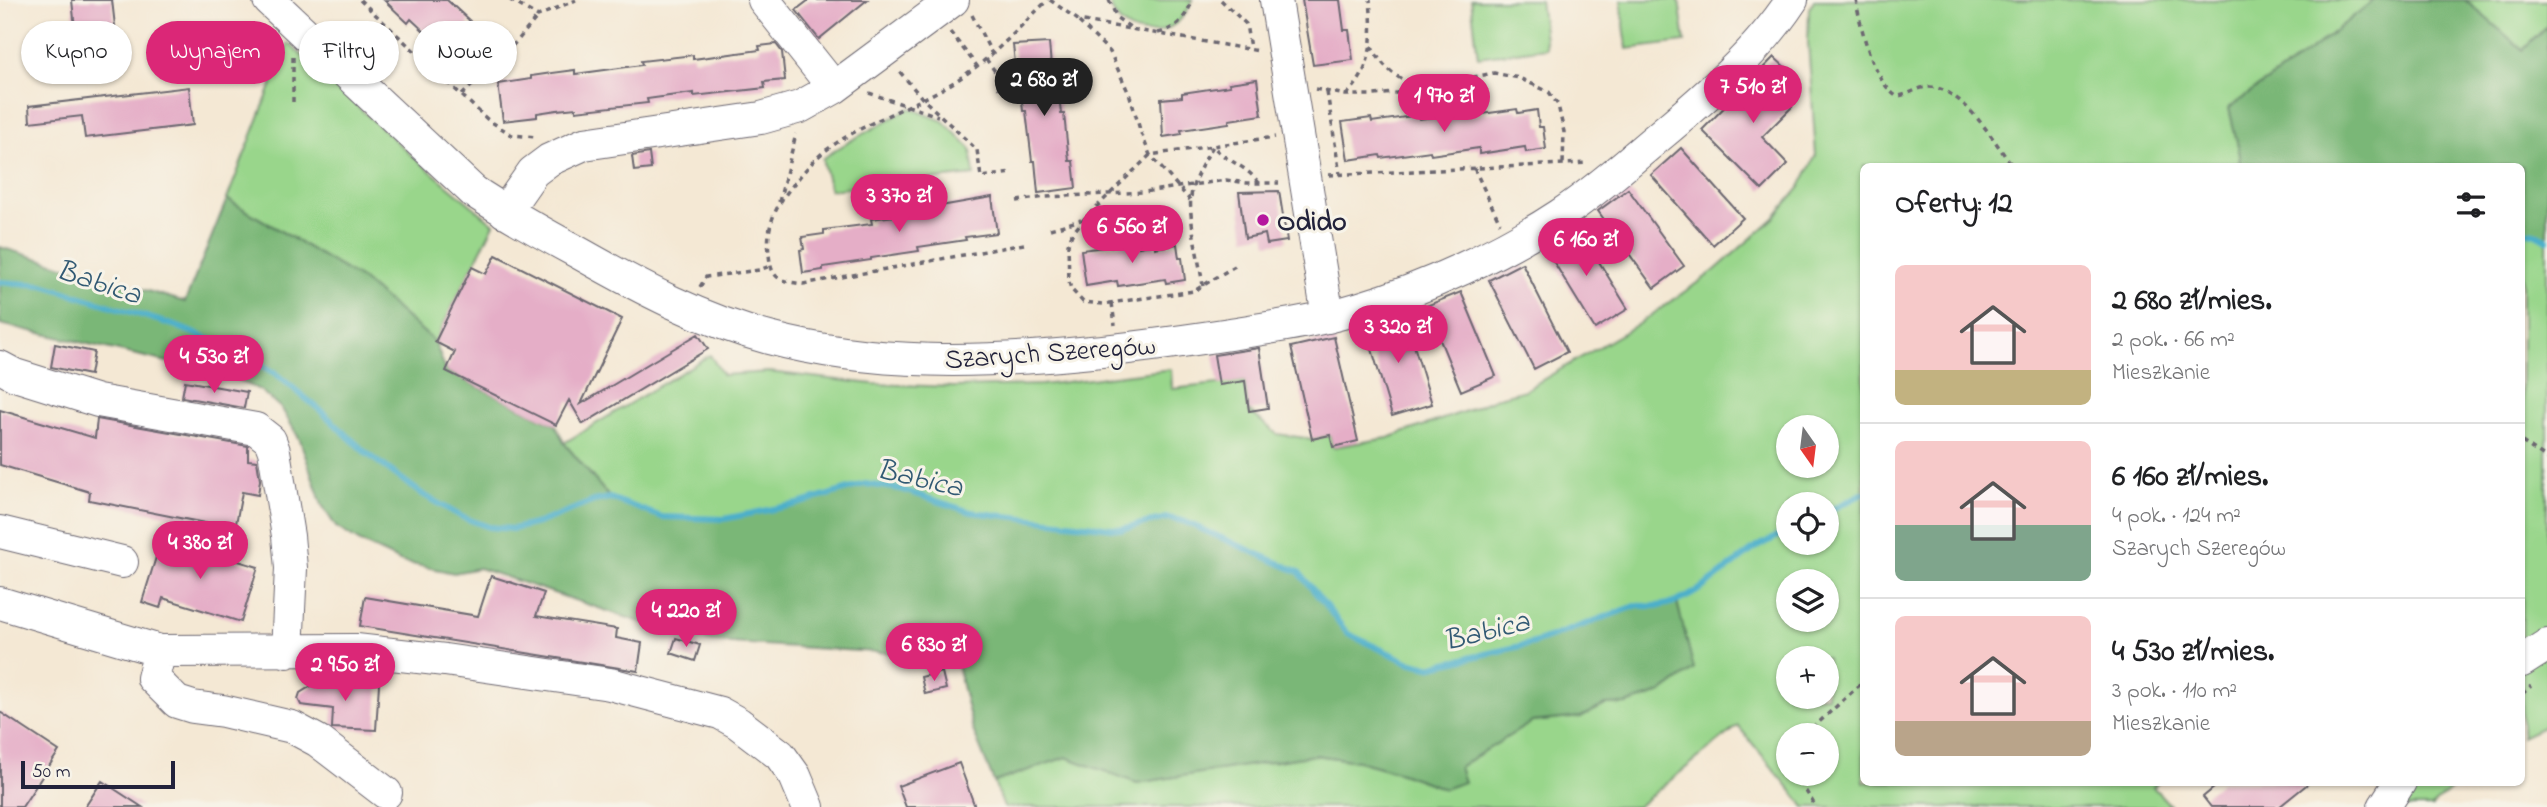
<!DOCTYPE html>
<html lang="pl">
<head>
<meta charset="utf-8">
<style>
  body { margin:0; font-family:"Indie Flower",sans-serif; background:#f6f6f6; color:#202124; height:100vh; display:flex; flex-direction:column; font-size:26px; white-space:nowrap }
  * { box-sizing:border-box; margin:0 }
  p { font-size:23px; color:#757577 }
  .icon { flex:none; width:38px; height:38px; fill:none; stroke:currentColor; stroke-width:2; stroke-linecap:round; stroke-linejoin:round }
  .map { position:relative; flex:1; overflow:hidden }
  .sheet { position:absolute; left:1860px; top:163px; width:665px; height:623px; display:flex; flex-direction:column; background:#fff; border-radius:10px; box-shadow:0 2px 5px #0004 }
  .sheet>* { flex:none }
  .banner { position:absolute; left:21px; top:21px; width:665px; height:63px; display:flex; gap:14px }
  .needle { width:46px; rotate:166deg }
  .controls { position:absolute; left:1776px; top:415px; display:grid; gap:14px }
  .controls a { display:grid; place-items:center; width:63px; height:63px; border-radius:50%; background:#fff; box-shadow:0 2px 5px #0004; font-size:35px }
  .scale { position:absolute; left:21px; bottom:18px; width:154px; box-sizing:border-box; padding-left:7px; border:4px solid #22223b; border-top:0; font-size:19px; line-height:24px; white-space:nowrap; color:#22223b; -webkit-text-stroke:5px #f7f3e8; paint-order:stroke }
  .price { position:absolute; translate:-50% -60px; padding:0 16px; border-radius:24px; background:#db2777; color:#fff; font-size:23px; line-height:46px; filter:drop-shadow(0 2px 4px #0008) }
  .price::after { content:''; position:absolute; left:50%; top:42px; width:21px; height:16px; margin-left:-10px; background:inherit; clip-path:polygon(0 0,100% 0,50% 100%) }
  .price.on { background:#222; color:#fff }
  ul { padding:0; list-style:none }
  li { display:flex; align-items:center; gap:21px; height:175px; padding:0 35px }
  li+li { border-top:2px solid #e0e0e0 }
  li span { display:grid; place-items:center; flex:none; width:196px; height:140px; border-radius:10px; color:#555 }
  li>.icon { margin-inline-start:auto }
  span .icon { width:84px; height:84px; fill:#fffc; stroke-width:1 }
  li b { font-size:30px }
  h2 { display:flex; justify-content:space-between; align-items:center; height:84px; padding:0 35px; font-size:30px }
  .chip { padding:0 24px; border-radius:32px; background:#fff; box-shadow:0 2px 5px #0004; font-size:24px; line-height:63px }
  .chip.on { background:#db2777; color:#fff }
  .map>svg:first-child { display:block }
</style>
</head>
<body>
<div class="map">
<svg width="2547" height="807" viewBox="0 0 2547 807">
  <rect width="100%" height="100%" fill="#f7f3e8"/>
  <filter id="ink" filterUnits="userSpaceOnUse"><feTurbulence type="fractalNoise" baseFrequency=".0143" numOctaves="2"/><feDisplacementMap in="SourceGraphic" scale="14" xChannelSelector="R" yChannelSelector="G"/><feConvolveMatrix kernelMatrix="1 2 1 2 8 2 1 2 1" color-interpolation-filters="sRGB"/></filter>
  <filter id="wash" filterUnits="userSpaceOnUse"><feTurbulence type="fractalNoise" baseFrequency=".00686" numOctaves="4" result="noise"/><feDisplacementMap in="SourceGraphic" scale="28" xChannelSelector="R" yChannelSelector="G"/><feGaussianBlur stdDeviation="1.57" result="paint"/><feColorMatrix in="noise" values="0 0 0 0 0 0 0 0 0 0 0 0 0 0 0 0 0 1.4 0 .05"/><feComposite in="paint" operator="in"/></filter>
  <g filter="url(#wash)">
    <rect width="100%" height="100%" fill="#f4e8d4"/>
    <path fill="#99d68b" stroke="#5e7c63" stroke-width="2" fill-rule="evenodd" d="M 1109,0 L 1192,0 C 1179,42 1118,46 1109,0 Z
      M 1471,0 L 1540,0 L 1546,48 L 1478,57 Z
      M 1621,0 L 1679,0 L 1685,42 L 1627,49 Z
      M 1814,0 L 2374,0 L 2315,47 L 2229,108 L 2240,155 L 2239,166 L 1864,166 L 1864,782 L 2159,782 L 2153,787 L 2172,807 L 1805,807 L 1738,726 L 1637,807 L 1004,807 L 994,782 L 1066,757 L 1137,783 L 1314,755 L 1358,761 L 1401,773 L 1445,789 L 1458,767 L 1532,722 L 1581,717 L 1605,705 L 1626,704 L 1661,693 L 1693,669 L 1677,602 L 1652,608 L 1638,605 L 1534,643 L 1429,667 L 1408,662 L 1348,634 L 1299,572 L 1167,518 L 1121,529 L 971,512 L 900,489 L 865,484 L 798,504 L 724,519 L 662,517 L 610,498 L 564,443 L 710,355 L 723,375 L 769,372 L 873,384 L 954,387 L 1041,385 L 1171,369 L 1172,389 L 1245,381 L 1249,411 L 1277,434 L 1312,439 L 1330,435 L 1333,447 L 1388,438 L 1466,411 L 1499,397 L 1525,390 L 1640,323 L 1714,271 L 1774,218 L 1800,187 L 1816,155 L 1808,42 L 1809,8 ZM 1788,427 L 1827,427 L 1827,466 L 1788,466 ZM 1788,504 L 1827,504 L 1827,542 L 1788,542 ZM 1788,581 L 1827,581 L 1827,620 L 1788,620 ZM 1788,658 L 1827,658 L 1827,696 L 1788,696 ZM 1788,735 L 1827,735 L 1827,774 L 1788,774 Z
      M 2465,0 L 2547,0 L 2547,26 L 2523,50 Z
      M 288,43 L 410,154 L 494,224 L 435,342 L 364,281 L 227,199 Z
      M 910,108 L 943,121 L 971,149 L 974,175 L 830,190 L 822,159 L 848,142 Z
      M 2522,231 L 2534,233 L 2547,240 L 2547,725 L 2522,737 Z
      M 2400,782 L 2460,782 L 2432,807 L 2384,807 Z"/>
    <path fill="#7ab777" stroke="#4e6c59" stroke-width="2" d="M 2374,0 L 2465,0 L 2523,50 L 2547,26 L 2547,240 L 2534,233 L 2522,231 L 2522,166 L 2239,166 L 2240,155 L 2229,108 L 2315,47 Z
      M 227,199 L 364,281 L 435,342 L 446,371 L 556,425 L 564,443 L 610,498 L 662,517 L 724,519 L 798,504 L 865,484 L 900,489 L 971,512 L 1121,529 L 1167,518 L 1183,522 L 1299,572 L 1348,634 L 1408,662 L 1429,667 L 1534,643 L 1638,605 L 1652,608 L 1677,602 L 1694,669 L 1661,693 L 1626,704 L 1605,705 L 1581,717 L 1532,722 L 1459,767 L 1464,782 L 1445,789 L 1401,773 L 1358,761 L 1315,755 L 1137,783 L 1066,757 L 994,782 L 973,730 L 955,657 L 714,642 L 658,628 L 479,568 L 454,573 L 402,562 L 362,543 L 336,527 L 322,505 L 300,440 L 282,409 L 260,390 L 229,376 L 0,324 L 0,247 L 185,302 Z"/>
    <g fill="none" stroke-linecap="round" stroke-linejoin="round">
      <path stroke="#4bafca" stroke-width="6" d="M 2522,231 L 2534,233 L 2547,240
        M 0,282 L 43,285 L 176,326 L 233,349 L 276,374 L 320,410 L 365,452 L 422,494 L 462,517 L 489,527 L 513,529 L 538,523 L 594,501 L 610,498 L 662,517 L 724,519 L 798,504 L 865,484 L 900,489 L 971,512 L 1121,529 L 1167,518 L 1183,521 L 1299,572 L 1348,634 L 1408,662 L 1429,667 L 1534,643 L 1638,605 C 1684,614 1719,573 1754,549 C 1765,542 1777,537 1788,531
        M 1827,512 L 1864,493"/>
    </g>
    <g id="blocks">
      <path fill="#e5aec7" d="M 72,0 L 112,0 L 119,61 L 79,66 Z
        M 384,0 L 447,0 L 470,21 L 467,24 L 492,47 L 466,75 L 437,49 L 440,46 L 411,19 L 408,23 Z
        M 809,0 L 867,0 L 819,39 L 796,10 Z
        M 1302,0 L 1340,0 L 1344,30 L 1349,30 L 1353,60 L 1313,65 Z
        M 1049,43 L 1051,66 L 1056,65 L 1061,114 L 1064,114 L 1069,161 L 1073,161 L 1076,188 L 1038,193 L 1035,161 L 1032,161 L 1026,111 L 1023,111 L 1018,63 L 1015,63 L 1013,45 Z
        M 776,44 L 782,52 L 785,80 L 764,82 L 765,88 L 694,96 L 694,93 L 669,96 L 647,99 L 648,103 L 576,111 L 576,108 L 557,110 L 537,113 L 537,117 L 503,121 L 498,84 L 531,79 L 531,76 L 552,73 L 575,70 L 575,74 L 642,65 L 641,61 L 693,55 L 693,59 L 760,50 L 759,46 Z
        M 1774,57 L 1787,69 L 1774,83 L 1788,97 L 1792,107 L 1762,137 L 1788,164 L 1762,190 L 1702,130 Z
        M 1257,79 L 1262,115 L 1229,120 L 1229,123 L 1181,130 L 1182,134 L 1163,137 L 1161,99 L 1182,97 L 1182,93 L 1230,86 L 1229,83 Z
        M 189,87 L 193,125 L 85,138 L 82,116 L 30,122 L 29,106 Z
        M 1517,109 L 1518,113 L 1537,110 L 1539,127 L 1543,127 L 1546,149 L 1526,152 L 1525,147 L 1479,154 L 1479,148 L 1431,155 L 1430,151 L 1381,158 L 1380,155 L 1348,160 L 1342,122 L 1371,118 L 1372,122 L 1419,115 L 1420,119 L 1468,112 L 1468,116 Z
        M 1681,148 L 1743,218 L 1713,245 L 1651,175 Z
        M 649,153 L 651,169 L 634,171 L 632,156 Z
        M 1628,189 L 1684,266 L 1654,288 L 1598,211 Z
        M 1279,191 L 1287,241 L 1267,244 L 1265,234 L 1245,238 L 1239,192 Z
        M 992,197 L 997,233 L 965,237 L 966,240 L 918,247 L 919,251 L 871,258 L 871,260 L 823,267 L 823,270 L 803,273 L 800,250 L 804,249 L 802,237 L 824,234 L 824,230 L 872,224 L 871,219 L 919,213 L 918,210 Z
        M 1577,226 L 1628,309 L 1595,329 L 1544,246 Z
        M 1138,243 L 1139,247 L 1155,244 L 1155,248 L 1177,244 L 1179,258 L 1182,258 L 1185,280 L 1166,283 L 1165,279 L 1118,286 L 1117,281 L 1086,286 L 1081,250 Z
        M 496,255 L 622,319 L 581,404 L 698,334 L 708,349 L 583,424 L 569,400 L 556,425 L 446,371 L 455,352 L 435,342 L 472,267 L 486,274 Z
        M 1522,263 L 1567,352 L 1534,369 L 1489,280 Z
        M 1461,292 L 1496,376 L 1461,391 L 1426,306 Z
        M 1404,313 L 1432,404 L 1392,416 L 1365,326 Z
        M 1334,337 L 1358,441 L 1333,447 L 1330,435 L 1312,439 L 1291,347 Z
        M 55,344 L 94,352 L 90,375 L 51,367 Z
        M 1259,348 L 1268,408 L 1249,411 L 1245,381 L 1219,385 L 1214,355 Z
        M 185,381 L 247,392 L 244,408 L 182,397 Z
        M 0,410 L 95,438 L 97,419 L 248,446 L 248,460 L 257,461 L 260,480 L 258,495 L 242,492 L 235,529 L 89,500 L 90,492 L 0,465 Z
        M 162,538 L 258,567 L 241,622 L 163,598 L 160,608 L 142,602 Z
        M 491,576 L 544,593 L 536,616 L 617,629 L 616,638 L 642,643 L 638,671 L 360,626 L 365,597 L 478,616 Z
        M 676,638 L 700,645 L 695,661 L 671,653 Z
        M 942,672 L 946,689 L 925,694 L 921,677 Z
        M 325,678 L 329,681 L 379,684 L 376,730 L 332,728 L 333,709 L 301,705 L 298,699 L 300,693 L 311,686 L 311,680 L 320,680 Z
        M 0,712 L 59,751 L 22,807 L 0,807 Z
        M 959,763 L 975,807 L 906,807 L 898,786 Z
        M 102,781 L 142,807 L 85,807 Z
        M 2221,782 L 2310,782 L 2279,807 L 2211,807 L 2203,797 Z"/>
    </g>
  </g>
  <g filter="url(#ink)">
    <use href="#blocks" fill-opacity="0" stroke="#6c6771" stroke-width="2"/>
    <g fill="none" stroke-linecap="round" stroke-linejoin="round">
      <defs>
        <path id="minor" d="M 269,0 L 473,191 C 508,214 544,234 581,254 C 641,288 701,320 769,338 C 873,366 985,363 1091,352 C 1138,348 1184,341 1230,334 C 1274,327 1318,321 1360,308 C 1425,289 1504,252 1560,215 C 1595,192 1627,163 1658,137 C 1706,97 1758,52 1792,0
          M 764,0 L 834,88
          M 1276,0 L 1328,317
          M 505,212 L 533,172 L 549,160 L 584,144 L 761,118 L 800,107 L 834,88 L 953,0
          M 0,367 L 15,375 L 98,401 L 256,429 L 270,440 L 274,451 L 288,536 L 291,568 L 287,652
          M 0,532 L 122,562
          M 0,603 L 160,651 L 356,650 L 445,660 L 610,684 L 720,713 L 738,723 L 780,755 L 795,776 L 808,807
          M 160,651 L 153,678 L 177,702 L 193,707 L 223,711 L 292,727 L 318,741 L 386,793
          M 2522,661 L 2547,645
          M 2384,807 L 2400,782"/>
      </defs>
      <use href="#minor" stroke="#6c6771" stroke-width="34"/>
      <path stroke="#6c6771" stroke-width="3.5" stroke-dasharray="5 5" stroke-linecap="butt" d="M 360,0 L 487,119 L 512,135 L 537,137
        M 510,0 L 538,16 L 576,0
        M 1050,0 L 1078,20 L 1259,51
        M 1109,0 L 1117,18 L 1133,29
        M 1221,0 L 1246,24 L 1250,48
        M 1856,0 C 1861,29 1872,78 1896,96 C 1907,96 1916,88 1927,87 C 1961,85 1995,142 2012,166
        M 972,15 L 992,54
        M 1079,22 L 1110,52 L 1130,96 L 1141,133 L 1150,155 L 1190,200
        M 950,32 L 977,66
        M 1158,33 C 1176,29 1187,17 1192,0
        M 1371,46 C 1383,67 1396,79 1419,87
        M 293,57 L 293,104
        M 986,59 L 997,74 L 999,89
        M 900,72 L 922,98 L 977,150 L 981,177 L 1012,173
        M 1315,89 L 1346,95 L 1374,95 L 1396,93 L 1494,73 L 1519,78 L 1549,92 L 1558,105 L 1564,132 L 1563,164
        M 1327,92 L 1340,175
        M 869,93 L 938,116
        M 462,95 L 518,40 L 538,16
        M 1346,95 C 1374,70 1373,35 1370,0
        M 1474,168 L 1500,223
        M 1329,175 L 1587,163
        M 1017,201 L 1045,197 L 1144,192 L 1226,180 L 1247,183 L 1279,183
        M 779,202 L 796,134
        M 1050,229 L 1081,220
        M 1024,244 L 803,284 C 780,281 771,280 769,254 C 766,226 775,207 792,186 C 802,174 812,161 825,151 C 869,118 925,104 969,72 C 998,52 1022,24 1048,0
        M 1235,266 L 1194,291 L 1103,304 L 1083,302 L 1071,289 L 1069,282 L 1068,244 L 1072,234 L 1084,219 L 1150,155 L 1275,137
        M 1203,286 C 1200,264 1188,216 1191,197 C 1193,178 1204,162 1213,146 C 1227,163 1244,163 1259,183
        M 700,287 L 706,277 L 759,270 L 770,266
        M 1112,303 L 1115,325
        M 2522,442 L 2547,459
        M 2522,694 L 2531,686
        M 1805,735 L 1864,681
        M 1795,774 L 1816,807"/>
      <use href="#minor" stroke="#fff" stroke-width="32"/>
    </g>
  </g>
  <circle fill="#b5179e" stroke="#f7f3e8" stroke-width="2.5" cx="1263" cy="220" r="7"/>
  <g text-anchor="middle" stroke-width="6" stroke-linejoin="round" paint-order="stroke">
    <g font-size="28" font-weight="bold" fill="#22223b" stroke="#f7f3e8" text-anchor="start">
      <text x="1277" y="230">Odido</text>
    </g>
    <g font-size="28" fill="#22223b" stroke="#f7f3e8">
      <text transform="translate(1050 351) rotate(-4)" y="10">Szarych Szeregów</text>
    </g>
    <g font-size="30" font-style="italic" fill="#325a74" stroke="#f7f3e8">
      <text transform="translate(99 281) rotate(18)" y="10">Babica</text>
      <text transform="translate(920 477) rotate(13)" y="10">Babica</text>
      <text transform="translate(1486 630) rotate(-14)" y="10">Babica</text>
    </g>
  </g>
</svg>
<div class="controls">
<a><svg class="needle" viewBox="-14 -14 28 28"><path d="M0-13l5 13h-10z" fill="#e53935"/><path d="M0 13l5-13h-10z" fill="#757577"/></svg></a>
<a><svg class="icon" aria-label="locate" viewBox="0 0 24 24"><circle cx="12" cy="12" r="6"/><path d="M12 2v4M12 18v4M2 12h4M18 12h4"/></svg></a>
<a><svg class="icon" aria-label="layers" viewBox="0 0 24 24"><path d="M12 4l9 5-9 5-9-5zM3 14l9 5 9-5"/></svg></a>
<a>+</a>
<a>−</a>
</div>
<div class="scale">50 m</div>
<b class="price on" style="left:1044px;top:118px">2 680 zł</b>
<b class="price" style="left:1753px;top:125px">7 510 zł</b>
<b class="price" style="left:1444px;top:134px">1 970 zł</b>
<b class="price" style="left:899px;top:234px">3 370 zł</b>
<b class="price" style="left:1132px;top:265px">6 560 zł</b>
<b class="price" style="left:1586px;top:278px">6 160 zł</b>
<b class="price" style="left:1398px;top:365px">3 320 zł</b>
<b class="price" style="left:214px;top:395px">4 530 zł</b>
<b class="price" style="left:200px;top:581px">4 380 zł</b>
<b class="price" style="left:686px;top:649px">4 220 zł</b>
<b class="price" style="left:934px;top:683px">6 830 zł</b>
<b class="price" style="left:345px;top:703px">2 950 zł</b>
<div class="banner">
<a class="chip">Kupno</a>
<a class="chip on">Wynajem</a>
<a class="chip">Filtry</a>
<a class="chip">Nowe</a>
</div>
<section class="sheet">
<h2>Oferty: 12<svg class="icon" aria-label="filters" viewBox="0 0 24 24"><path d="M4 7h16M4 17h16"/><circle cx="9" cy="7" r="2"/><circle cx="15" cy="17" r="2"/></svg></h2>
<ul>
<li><span style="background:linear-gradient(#f6c9c9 75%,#c2b280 0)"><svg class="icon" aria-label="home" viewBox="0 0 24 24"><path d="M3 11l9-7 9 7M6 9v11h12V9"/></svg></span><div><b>2 680 zł/mies.</b><p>2 pok. · 66 m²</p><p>Mieszkanie</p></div></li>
<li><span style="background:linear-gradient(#f6c9c9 60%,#7fa58c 0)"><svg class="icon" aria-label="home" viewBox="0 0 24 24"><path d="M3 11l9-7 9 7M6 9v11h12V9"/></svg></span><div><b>6 160 zł/mies.</b><p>4 pok. · 124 m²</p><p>Szarych Szeregów</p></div></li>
<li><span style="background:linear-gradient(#f6c9c9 75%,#b9a48a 0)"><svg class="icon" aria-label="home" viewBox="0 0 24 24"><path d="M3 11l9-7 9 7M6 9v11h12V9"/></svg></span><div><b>4 530 zł/mies.</b><p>3 pok. · 110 m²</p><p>Mieszkanie</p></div></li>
</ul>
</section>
</div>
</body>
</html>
